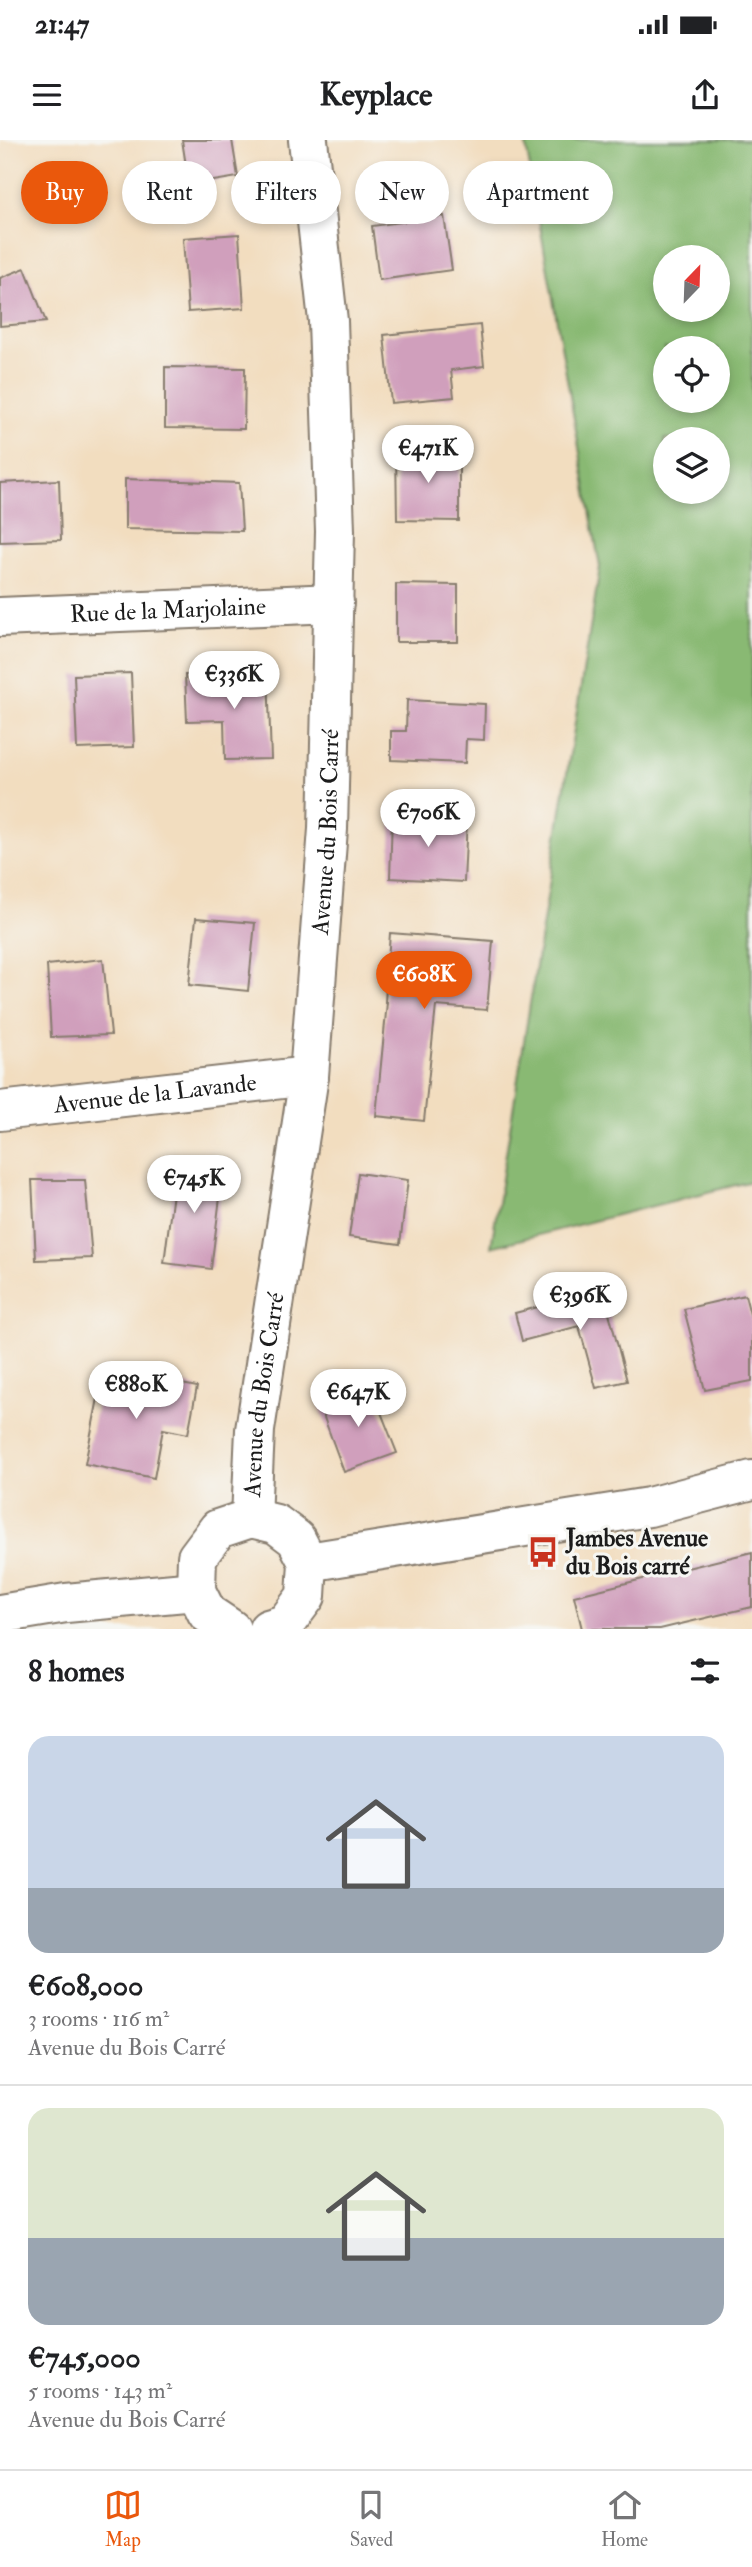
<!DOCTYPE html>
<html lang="en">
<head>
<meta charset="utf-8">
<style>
  body { margin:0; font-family:"IM FELL Double Pica",serif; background:#f6f6f6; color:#202124; height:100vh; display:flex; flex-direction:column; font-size:26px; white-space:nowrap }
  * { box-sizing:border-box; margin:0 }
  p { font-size:23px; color:#757577 }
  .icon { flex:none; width:38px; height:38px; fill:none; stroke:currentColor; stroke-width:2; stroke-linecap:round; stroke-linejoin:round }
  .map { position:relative; height:1489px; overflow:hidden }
  .drawer { display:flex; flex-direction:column; background:#fff; flex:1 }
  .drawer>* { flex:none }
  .banner { position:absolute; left:21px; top:21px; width:710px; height:63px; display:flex; gap:14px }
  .needle { width:46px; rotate:23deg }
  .buttons { position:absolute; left:653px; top:105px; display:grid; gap:14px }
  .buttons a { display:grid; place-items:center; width:77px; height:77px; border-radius:50%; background:#fff; box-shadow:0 4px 10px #0003; font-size:35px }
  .price { position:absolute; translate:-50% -60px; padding:0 16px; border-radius:24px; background:#fff; color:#222; font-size:23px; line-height:46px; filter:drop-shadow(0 2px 4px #0008) }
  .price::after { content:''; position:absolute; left:50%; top:42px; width:21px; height:16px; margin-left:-10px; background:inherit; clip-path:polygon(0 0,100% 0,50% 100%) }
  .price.active { background:#ea580c; color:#fff }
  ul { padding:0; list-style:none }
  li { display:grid; align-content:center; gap:14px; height:371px; padding:0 28px }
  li+li { border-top:2px solid #e0e0e0 }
  li span { display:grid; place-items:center; height:217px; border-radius:21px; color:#555 }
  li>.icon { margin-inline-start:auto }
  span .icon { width:126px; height:126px; fill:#fffc; stroke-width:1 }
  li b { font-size:30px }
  h2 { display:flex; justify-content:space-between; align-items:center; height:84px; padding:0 28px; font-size:30px }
  .pill { padding:0 24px; border-radius:32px; background:#fff; box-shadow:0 4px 10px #0003; font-size:24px; line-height:63px }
  .pill.active { background:#ea580c; color:#fff }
  .status { display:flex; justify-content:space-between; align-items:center; height:49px; padding:0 35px; background:#fff; direction:ltr }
  .status svg { height:19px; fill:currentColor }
  header { display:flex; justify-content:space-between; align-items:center; height:91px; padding:0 28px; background:#fff; font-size:32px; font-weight:700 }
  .menu { display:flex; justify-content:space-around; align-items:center; height:98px; border-top:2px solid #e0e0e0; background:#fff; font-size:19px; color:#757577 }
  .menu a { display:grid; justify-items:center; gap:4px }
  .menu .active { color:#ea580c }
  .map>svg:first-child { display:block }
</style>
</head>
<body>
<div class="status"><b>21:47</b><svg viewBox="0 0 49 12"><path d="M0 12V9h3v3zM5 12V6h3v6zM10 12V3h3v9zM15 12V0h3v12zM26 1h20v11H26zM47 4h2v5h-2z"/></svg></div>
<header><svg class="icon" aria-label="menu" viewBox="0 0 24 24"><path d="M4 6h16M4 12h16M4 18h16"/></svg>Keyplace<svg class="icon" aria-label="share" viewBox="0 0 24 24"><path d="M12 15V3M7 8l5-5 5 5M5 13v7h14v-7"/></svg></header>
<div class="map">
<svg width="752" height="1489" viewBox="0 0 752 1489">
  <rect width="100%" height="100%" fill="#f6f6f2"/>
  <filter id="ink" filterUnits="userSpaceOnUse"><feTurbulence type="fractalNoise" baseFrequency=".0143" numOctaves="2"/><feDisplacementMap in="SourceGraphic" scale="14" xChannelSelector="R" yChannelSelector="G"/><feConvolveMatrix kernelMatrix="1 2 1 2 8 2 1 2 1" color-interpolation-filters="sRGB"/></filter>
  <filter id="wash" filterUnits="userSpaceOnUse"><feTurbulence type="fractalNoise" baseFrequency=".00686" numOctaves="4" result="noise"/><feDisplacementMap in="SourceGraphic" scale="28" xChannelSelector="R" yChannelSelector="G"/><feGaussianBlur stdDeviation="1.57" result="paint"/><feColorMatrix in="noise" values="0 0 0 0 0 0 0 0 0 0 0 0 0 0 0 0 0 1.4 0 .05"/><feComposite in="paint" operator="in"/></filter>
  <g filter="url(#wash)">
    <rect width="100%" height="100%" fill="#f2ddbf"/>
    <path fill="#89b973" stroke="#526a48" stroke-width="2" fill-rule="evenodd" d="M 525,0 L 752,0 L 752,1041 L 491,1107 L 600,427 ZM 665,117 L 718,117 L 718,170 L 665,170 ZM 665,208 L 718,208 L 718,261 L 665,261 ZM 665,299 L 718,299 L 718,352 L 665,352 Z"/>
    <g id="blocks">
      <path fill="#d09fbc" d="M 182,0 L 232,0 L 238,37 L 189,45 Z
        M 444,76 L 452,130 L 379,140 L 372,86 Z
        M 239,94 L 244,168 L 188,172 L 183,98 Z
        M 25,128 L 46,182 L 0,186 L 0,138 Z
        M 480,185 L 484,226 L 451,230 L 454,257 L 391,263 L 384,195 Z
        M 165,227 L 245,228 L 244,289 L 165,288 Z
        M 396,309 L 459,309 L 459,381 L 397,380 Z
        M 125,339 L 239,343 L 242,391 L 125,389 Z
        M 59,340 L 61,400 L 0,402 L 0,343 Z
        M 396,444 L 458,445 L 458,502 L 396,502 Z
        M 131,533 L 134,607 L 77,609 L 74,535 Z
        M 268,533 L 271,619 L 225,620 L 224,580 L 187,581 L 185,535 Z
        M 407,560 L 485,564 L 484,600 L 466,599 L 465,623 L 391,620 L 391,591 L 406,591 Z
        M 392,676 L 467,679 L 464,742 L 390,738 Z
        M 196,778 L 255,783 L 248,851 L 189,845 Z
        M 390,793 L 493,801 L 487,870 L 436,866 L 424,981 L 376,976 L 387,862 L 385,862 Z
        M 103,819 L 111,895 L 51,897 L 47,825 Z
        M 177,1021 L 224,1026 L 211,1129 L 164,1123 Z
        M 358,1033 L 408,1040 L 400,1104 L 349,1097 Z
        M 32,1040 L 85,1040 L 92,1118 L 36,1120 Z
        M 603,1150 L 627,1241 L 596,1248 L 579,1186 L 522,1201 L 515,1173 Z
        M 745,1155 L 752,1182 L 752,1241 L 705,1250 L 684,1169 Z
        M 104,1228 L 197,1247 L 188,1294 L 163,1289 L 154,1338 L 85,1324 Z
        M 371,1247 L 397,1313 L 344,1332 L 319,1264 Z
        M 752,1412 L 752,1467 L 660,1489 L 582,1489 L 574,1456 Z"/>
    </g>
  </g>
  <g filter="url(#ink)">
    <use href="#blocks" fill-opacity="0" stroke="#877c6e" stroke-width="2"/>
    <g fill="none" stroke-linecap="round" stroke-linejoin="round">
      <defs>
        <g id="minor">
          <path id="s1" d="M 0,477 L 334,463"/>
          <path id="s2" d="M 0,971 L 309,936"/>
          <path id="s3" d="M 251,1378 L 255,1290 L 309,936 L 328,689 L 335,391 L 328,181 L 308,0"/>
          <path d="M 308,1422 L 649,1367 L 752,1340"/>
          <path d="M 0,1474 L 66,1463 L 196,1451"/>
          <path d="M 231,1489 L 207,1473 L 196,1451 L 197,1417 L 218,1389 L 251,1378 L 276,1384 L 296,1399 L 308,1422 L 306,1456 L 285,1484 L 268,1489"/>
        </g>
      </defs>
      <use href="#minor" stroke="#877c6e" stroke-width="42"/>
      <use href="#minor" stroke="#fff" stroke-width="38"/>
    </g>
  </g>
  <defs>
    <symbol id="bus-bare" viewBox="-9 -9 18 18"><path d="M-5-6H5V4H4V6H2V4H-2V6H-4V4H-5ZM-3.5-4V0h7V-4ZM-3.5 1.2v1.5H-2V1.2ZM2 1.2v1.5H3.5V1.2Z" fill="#c8321e" stroke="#f6f6f2" stroke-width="2.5" paint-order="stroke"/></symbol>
  </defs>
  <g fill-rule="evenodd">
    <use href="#bus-bare" x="521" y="1390" width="44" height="44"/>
  </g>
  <g text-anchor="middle" stroke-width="6" stroke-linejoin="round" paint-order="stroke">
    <g font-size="24" fill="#1c1c1c" stroke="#f6f6f2">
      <text dy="8" stroke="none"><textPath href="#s1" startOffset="168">Rue de la Marjolaine</textPath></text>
      <text dy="8" stroke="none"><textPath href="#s3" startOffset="691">Avenue du Bois Carré</textPath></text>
      <text dy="8" stroke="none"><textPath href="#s2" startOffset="156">Avenue de la Lavande</textPath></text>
      <text dy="8" stroke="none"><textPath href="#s3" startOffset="124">Avenue du Bois Carré</textPath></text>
    </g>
    <g font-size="24" font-weight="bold" fill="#1c1c1c" stroke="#f6f6f2" text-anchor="start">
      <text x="566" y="1406">Jambes Avenue<tspan x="566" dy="28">du Bois carré</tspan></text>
    </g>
  </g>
</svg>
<div class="buttons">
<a><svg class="needle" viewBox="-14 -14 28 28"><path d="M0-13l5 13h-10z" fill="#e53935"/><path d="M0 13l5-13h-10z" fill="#757577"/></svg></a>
<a><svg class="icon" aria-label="locate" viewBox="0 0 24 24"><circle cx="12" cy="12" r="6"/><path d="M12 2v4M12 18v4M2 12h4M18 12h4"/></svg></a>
<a><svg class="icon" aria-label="layers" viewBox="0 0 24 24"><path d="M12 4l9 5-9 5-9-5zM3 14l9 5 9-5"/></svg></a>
</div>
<b class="price" style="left:428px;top:345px">€471K</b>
<b class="price" style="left:234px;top:571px">€336K</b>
<b class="price" style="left:428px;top:709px">€706K</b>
<b class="price active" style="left:424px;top:871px">€608K</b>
<b class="price" style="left:194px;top:1075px">€745K</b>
<b class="price" style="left:580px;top:1192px">€396K</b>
<b class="price" style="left:136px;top:1281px">€880K</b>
<b class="price" style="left:358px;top:1289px">€647K</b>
<div class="banner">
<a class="pill active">Buy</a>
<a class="pill">Rent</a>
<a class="pill">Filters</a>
<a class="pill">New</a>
<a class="pill">Apartment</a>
</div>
</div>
<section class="drawer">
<h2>8 homes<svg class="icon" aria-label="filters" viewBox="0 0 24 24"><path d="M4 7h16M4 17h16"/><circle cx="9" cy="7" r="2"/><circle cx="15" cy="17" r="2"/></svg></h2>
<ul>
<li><span style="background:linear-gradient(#c9d6e8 70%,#9aa5b1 0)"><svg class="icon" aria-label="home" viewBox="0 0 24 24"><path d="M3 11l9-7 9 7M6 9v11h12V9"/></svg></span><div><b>€608,000</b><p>3 rooms · 116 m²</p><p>Avenue du Bois Carré</p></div></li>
<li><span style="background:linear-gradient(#dfe7d0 60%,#9aa5b1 0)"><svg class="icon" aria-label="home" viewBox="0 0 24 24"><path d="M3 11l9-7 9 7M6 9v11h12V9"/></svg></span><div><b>€745,000</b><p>5 rooms · 143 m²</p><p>Avenue du Bois Carré</p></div></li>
</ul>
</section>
<nav class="menu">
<a class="active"><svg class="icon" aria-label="map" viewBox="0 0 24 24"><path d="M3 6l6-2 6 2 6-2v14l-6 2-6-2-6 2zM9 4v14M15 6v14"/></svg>Map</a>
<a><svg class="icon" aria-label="saved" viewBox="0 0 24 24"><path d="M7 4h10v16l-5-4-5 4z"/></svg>Saved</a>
<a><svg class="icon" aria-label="home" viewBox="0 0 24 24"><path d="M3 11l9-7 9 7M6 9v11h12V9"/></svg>Home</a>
</nav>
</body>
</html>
